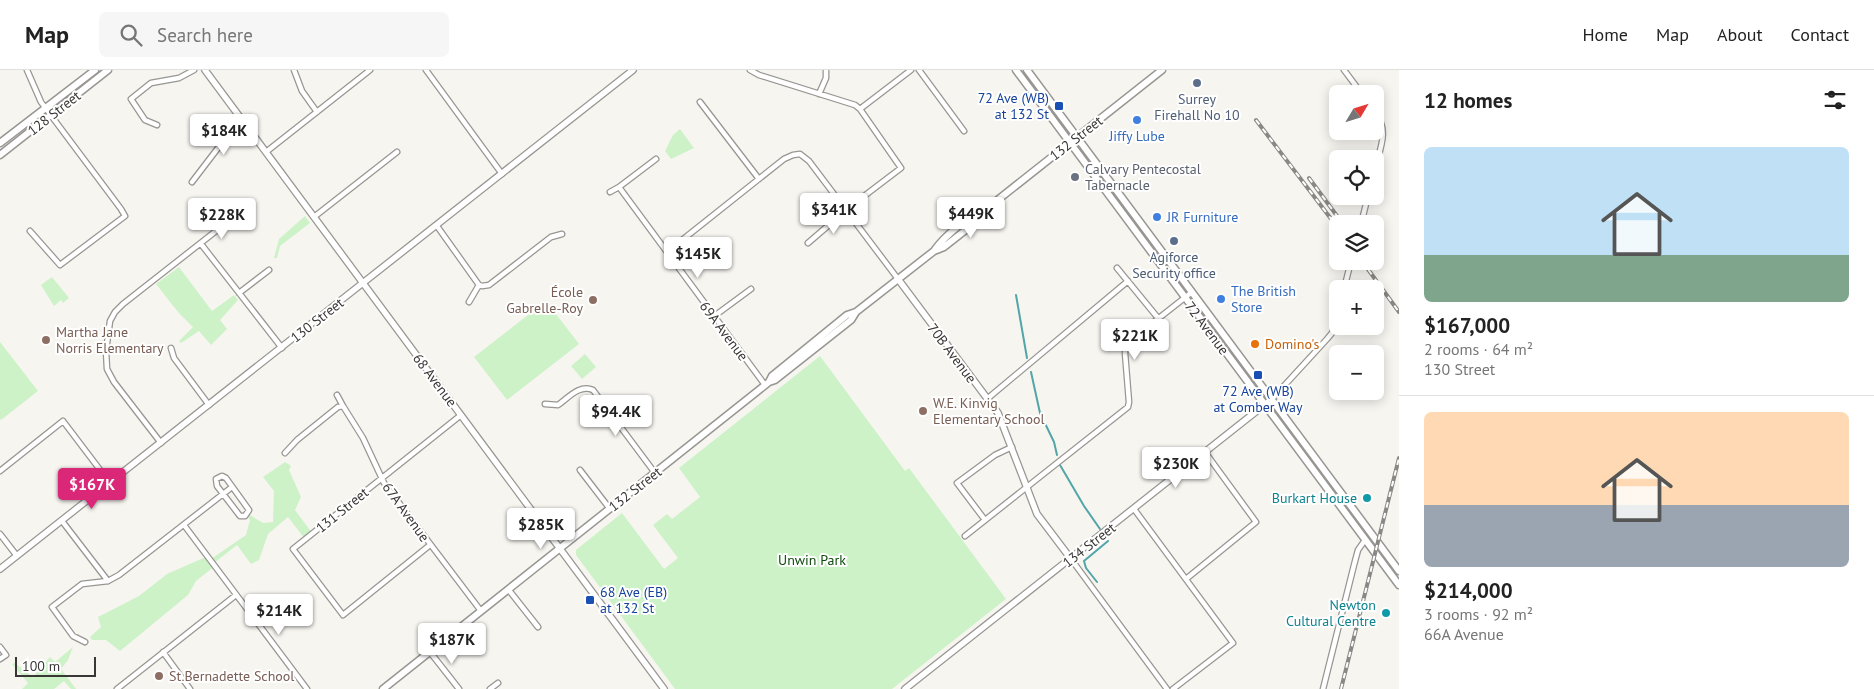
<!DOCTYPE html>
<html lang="en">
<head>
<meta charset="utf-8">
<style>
  body { margin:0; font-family:"PT Sans",sans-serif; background:#f6f6f6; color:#222; height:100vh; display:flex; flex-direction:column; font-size:19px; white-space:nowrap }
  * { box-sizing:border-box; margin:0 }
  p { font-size:16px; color:#767676 }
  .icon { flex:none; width:28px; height:28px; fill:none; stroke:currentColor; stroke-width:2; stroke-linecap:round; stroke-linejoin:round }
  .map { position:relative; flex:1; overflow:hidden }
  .drawer { display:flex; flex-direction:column; background:#fff; width:475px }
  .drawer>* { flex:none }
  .needle { width:32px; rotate:52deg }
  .tools { position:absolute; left:1329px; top:15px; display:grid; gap:10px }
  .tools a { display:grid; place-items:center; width:55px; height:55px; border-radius:8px; background:#fff; box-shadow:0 2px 12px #0003; font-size:25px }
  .scale { position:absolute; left:15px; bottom:12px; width:81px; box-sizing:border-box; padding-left:5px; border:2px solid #383735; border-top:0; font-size:14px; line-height:18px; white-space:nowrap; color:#383735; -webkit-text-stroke:4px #fff; paint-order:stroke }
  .price { position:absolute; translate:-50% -42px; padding:0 11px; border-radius:5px; background:#fff; color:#222; font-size:16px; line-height:32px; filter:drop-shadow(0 1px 2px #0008) }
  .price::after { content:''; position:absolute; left:50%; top:30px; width:15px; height:11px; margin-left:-8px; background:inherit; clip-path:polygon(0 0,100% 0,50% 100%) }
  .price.on { background:#db2777; color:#fff }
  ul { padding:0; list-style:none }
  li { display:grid; align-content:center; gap:10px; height:265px; padding:0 25px }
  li+li { border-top:1px solid #e0e0e0 }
  li span { display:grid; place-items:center; height:155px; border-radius:8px; color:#555 }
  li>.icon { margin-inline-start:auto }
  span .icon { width:90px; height:90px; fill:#fffc; stroke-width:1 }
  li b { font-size:21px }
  h2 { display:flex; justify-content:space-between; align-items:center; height:60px; padding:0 25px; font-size:21px }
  header { display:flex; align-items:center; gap:30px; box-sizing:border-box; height:70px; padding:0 25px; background:#fff; border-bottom:1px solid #e0e0e0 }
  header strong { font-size:24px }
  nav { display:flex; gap:28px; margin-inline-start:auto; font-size:18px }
  .search { width:350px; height:45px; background:#f6f6f6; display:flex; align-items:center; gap:12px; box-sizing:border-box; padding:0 18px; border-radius:8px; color:#767676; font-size:19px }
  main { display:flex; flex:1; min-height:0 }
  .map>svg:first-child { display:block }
</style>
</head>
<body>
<header>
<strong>Map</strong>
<div class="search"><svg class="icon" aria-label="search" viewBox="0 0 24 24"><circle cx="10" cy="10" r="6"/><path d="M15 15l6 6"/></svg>Search here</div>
<nav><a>Home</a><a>Map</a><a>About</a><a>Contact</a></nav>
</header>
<main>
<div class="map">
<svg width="1399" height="619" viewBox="0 0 1399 619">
  <rect width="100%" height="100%" fill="#f7f5f0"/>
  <path fill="#cdf2c8" d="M 680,59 L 694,78 L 671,89 L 665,81 L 673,65 Z
    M 305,146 L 310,153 L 280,176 L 277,188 L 274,188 L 279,169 Z
    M 179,197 L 212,241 L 234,225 L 238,230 L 220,250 L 227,259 L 211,275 L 199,261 L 181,273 L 179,271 L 193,257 L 178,242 L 156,214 Z
    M 52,207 L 69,228 L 63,233 L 61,230 L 54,236 L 41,215 Z
    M 546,231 L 579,274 L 507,330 L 474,287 Z
    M 0,272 L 38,321 L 1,350 L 0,349 Z
    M 585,284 L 596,297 L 582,309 L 571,296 Z
    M 820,286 L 905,401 L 909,398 L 1006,529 L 892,619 L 675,619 L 576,485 L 576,480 L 622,443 L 664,499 L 678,488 L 653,455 L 667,444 L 672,449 L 700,427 L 679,398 Z
    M 285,392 L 291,396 L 289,400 L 301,427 L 295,440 L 312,463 L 305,469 L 288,447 L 268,464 L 259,490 L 251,494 L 237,475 L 214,493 L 215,496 L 196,511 L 188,525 L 120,581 L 106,570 L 92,570 L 90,567 L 101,557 L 98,547 L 139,526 L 167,504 L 208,486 L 211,489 L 246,465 L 250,450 L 248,447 L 250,445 L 263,453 L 273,452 L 274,421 L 263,407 Z
    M 73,577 L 68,590 L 61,599 L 76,619 L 71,619 L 64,611 L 54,619 L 22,619 L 28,613 L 12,594 L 15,593 L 33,607 L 50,587 L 55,592 Z"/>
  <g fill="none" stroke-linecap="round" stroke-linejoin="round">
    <path stroke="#52a5a8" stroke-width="2" d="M 1016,225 L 1027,288
      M 1031,302 L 1040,343 L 1054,372 L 1057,385
      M 1060,395 L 1084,436 L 1100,459
      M 1097,512 L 1086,498 L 1084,491 L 1108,471"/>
    <defs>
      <path id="minor" d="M 27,0 L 41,32 L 121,139 L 125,146 L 60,195 L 30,161
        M 294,0 L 302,21 L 317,42
        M 426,0 L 502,104
        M 750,0 L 759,5 L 855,35 L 860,39 L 901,98 L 851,136 L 808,173
        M 919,0 L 964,61
        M 1344,0 L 1362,24
        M 819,24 L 826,8 L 826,0
        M 700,32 L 759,109
        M 860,39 L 911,0
        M 1375,41 C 1389,61 1381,76 1375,98
        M 157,55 L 145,50 L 131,29 L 151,13 L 179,8 L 194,0
        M 266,82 L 370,0
        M 192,112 L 241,48
        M 619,117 L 656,89
        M 610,122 L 619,117 L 765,315
        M 314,147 L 397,82
        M 1361,154 L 1368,126
        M 437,156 L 479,215
        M 201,174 L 282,278
        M 667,182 L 784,89 L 793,85 L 800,84 L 809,91 L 898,209
        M 1117,198 L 1158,248
        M 1344,219 L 1351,191
        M 239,223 L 269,200
        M 469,232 L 479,215 L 482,216 L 489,215 L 551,167 L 562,164
        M 713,247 L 751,219
        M 171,278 L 174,288 L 209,335
        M 337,325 L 343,336
        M 987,329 L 1128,211
        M 1272,329 L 1327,269 L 1332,263 L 1338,246
        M 545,334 L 558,335 C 569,327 580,314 593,320 L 655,403
        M 161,373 L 114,312 L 107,299 L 106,281 L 110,251 L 115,242 L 123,234 L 230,150
        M 285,383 L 297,370 L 338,337 L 343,336 L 363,368 L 384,413 L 481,541
        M 580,400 L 610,439
        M 0,401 L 63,351 L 110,413
        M 222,406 L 226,408 L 249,440 L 245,446 L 240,446 L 217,416 L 216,409 Z
        M 1134,439 L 1233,573 L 1173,619
        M 985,450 L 957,413 L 995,385 L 1012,377
        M 62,451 L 108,511
        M 184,455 L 307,619
        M 0,464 L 17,486
        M 965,466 L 1128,337 L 1129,332 L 1125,283 L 1126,274 L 1192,222
        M 430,475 L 343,545 L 293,479 L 461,345
        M 1071,489 L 1167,619
        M 1186,509 L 1256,452 L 1205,382
        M 508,519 L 538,557
        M 85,572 L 73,566 L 52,537 L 82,514 L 108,511 L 119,505 L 232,417
        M 0,577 L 6,585 L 0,589
        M 163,582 L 190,619
        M 430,582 L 459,619
        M 117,619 L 236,525
        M 490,619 L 498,613
        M 1323,619 L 1354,495 L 1358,480 L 1365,470"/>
      <path id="tertiary" d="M 205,0 L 664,619
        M 898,209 L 998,343 L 1037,444 L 1071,489
        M 0,499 L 633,0
        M 905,619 L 1272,329"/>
      <path id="secondary" d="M 1016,0 L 1399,515
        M 1027,0 L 1399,501
        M 0,73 L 95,0
        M 0,85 L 108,0
        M 934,181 C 944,166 973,142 990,136 L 1162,0
        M 769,312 L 772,306 L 847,245 L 856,242 L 934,181 L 944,177 L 986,144 L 990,136
        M 383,619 L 769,312 L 775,310 L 851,250 L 856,242"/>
    </defs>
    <use href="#minor" stroke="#989692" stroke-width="7"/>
    <use href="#tertiary" stroke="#989692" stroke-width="8"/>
    <use href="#secondary" stroke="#989692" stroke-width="9"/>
    <use href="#minor" stroke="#fff" stroke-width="4.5"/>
    <use href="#tertiary" stroke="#fff" stroke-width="5.5"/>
    <use href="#secondary" stroke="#fff" stroke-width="6"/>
    <defs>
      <path id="rail" d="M 1256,50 L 1338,158
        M 1309,108 L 1343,154
        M 1362,191 L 1399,242
        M 1341,619 L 1399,388"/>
    </defs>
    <use href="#rail" stroke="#898885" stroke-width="4"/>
    <use href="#rail" stroke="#fff" stroke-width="2" stroke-dasharray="5.5" stroke-linecap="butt"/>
  </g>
  <g fill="#5c6f8a" stroke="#fff" stroke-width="2">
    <circle cx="1197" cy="13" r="5"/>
    <circle cx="1174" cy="171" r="5"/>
  </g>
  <g fill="#1a4fb4" stroke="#fff" stroke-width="2">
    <rect x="1054" y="31" width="10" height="10" rx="2.5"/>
    <rect x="1253" y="300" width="10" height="10" rx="2.5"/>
    <rect x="585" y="525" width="10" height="10" rx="2.5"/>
  </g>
  <g fill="#3f7fe0" stroke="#fff" stroke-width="2">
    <circle cx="1137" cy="50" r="5"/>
    <circle cx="1157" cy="147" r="5"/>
    <circle cx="1221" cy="229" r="5"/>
  </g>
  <circle fill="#6b7280" stroke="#fff" stroke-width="2" cx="1075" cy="107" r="5"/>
  <g fill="#8d6e63" stroke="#fff" stroke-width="2">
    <circle cx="593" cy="230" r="5"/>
    <circle cx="46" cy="270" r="5"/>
    <circle cx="923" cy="341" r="5"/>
    <circle cx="159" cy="606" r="5"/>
  </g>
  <circle fill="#e8710a" stroke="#fff" stroke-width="2" cx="1255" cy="274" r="5"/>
  <g fill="#0f9aa8" stroke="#fff" stroke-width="2">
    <circle cx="1367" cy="428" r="5"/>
    <circle cx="1386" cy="543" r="5"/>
  </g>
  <g text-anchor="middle" stroke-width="4" stroke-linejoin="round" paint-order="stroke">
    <g font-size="14" fill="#164399" stroke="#fff" text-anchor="end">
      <text x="1049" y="33">72 Ave (WB)<tspan x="1049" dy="16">at 132 St</tspan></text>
      <text x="1258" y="326" text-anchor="middle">72 Ave (WB)<tspan x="1258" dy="16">at Comber Way</tspan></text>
      <text x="600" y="527" text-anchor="start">68 Ave (EB)<tspan x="600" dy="16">at 132 St</tspan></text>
    </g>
    <g font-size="14" fill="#4e5e75" stroke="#fff">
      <text x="1197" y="34">Surrey<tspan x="1197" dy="16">Firehall No 10</tspan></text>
      <text x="1174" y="192">Agiforce<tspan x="1174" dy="16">Security office</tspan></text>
    </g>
    <g font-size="14" fill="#383735" stroke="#fff">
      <text transform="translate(54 43) rotate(-38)" y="5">128 Street</text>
      <text transform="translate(1076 68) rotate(-38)" y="5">132 Street</text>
      <text transform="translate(317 250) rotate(-38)" y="5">130 Street</text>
      <text transform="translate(1207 258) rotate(53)" y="5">72 Avenue</text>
      <text transform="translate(724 261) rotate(53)" y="5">69A Avenue</text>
      <text transform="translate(952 283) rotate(53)" y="5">70B Avenue</text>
      <text transform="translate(435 310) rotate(53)" y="5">68 Avenue</text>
      <text transform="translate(635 419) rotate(-38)" y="5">132 Street</text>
      <text transform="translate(342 440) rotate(-39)" y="5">131 Street</text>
      <text transform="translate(406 442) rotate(54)" y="5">67A Avenue</text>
      <text transform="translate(1089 475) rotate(-38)" y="5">134 Street</text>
    </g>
    <g font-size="14" fill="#366cbe" stroke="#fff" text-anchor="start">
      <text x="1137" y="71" text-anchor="middle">Jiffy Lube</text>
      <text x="1167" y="152">JR Furniture</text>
      <text x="1231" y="226">The British<tspan x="1231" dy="16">Store</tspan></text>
    </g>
    <g font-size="14" fill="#5b616d" stroke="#fff" text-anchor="start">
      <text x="1085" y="104">Calvary Pentecostal<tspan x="1085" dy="16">Tabernacle</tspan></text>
    </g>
    <g font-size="14" fill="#785e54" stroke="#fff" text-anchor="start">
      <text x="583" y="227" text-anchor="end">École<tspan x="583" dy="16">Gabrelle-Roy</tspan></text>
      <text x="56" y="267">Martha Jane<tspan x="56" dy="16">Norris Elementary</tspan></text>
      <text x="933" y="338">W.E. Kinvig<tspan x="933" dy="16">Elementary School</tspan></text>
      <text x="169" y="611">St.Bernadette School</text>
    </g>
    <g font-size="14" fill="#c56008" stroke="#fff" text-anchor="start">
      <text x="1265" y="279">Domino's</text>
    </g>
    <g font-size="14" fill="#0d838f" stroke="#fff" text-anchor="end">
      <text x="1357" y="433">Burkart House</text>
      <text x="1376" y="540">Newton<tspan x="1376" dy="16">Cultural Centre</tspan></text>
    </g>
    <g font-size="14" fill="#0d4909" stroke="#fff">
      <text x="812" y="495">Unwin Park</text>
    </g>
  </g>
</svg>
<div class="tools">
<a><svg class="needle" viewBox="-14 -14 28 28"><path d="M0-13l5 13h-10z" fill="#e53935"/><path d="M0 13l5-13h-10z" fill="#767676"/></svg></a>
<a><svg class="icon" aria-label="locate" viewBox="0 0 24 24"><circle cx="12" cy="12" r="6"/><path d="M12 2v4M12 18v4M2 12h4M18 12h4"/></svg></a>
<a><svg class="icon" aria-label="layers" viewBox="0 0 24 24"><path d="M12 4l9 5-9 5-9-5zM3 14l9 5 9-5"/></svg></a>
<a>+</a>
<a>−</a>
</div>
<div class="scale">100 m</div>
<b class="price" style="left:224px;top:86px">$184K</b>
<b class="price" style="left:834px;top:165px">$341K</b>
<b class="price" style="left:971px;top:169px">$449K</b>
<b class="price" style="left:222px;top:170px">$228K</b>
<b class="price" style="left:698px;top:209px">$145K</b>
<b class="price" style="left:1135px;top:291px">$221K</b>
<b class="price" style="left:616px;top:367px">$94.4K</b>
<b class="price" style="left:1176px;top:419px">$230K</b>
<b class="price on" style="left:92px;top:440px">$167K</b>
<b class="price" style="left:541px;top:480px">$285K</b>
<b class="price" style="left:279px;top:566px">$214K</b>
<b class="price" style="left:452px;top:595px">$187K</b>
</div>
<section class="drawer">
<h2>12 homes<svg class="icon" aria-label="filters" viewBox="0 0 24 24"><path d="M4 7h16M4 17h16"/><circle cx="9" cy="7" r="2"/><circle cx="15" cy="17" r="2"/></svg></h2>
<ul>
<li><span style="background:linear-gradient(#bfe0f5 70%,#7fa58c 0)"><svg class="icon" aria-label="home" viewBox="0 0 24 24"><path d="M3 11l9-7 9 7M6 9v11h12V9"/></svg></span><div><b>$167,000</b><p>2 rooms · 64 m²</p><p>130 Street</p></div></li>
<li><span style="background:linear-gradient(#ffd9b3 60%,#9aa5b1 0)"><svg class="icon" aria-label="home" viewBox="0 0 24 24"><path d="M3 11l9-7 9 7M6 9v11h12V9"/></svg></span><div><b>$214,000</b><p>3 rooms · 92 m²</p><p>66A Avenue</p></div></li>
</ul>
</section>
</main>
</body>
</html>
